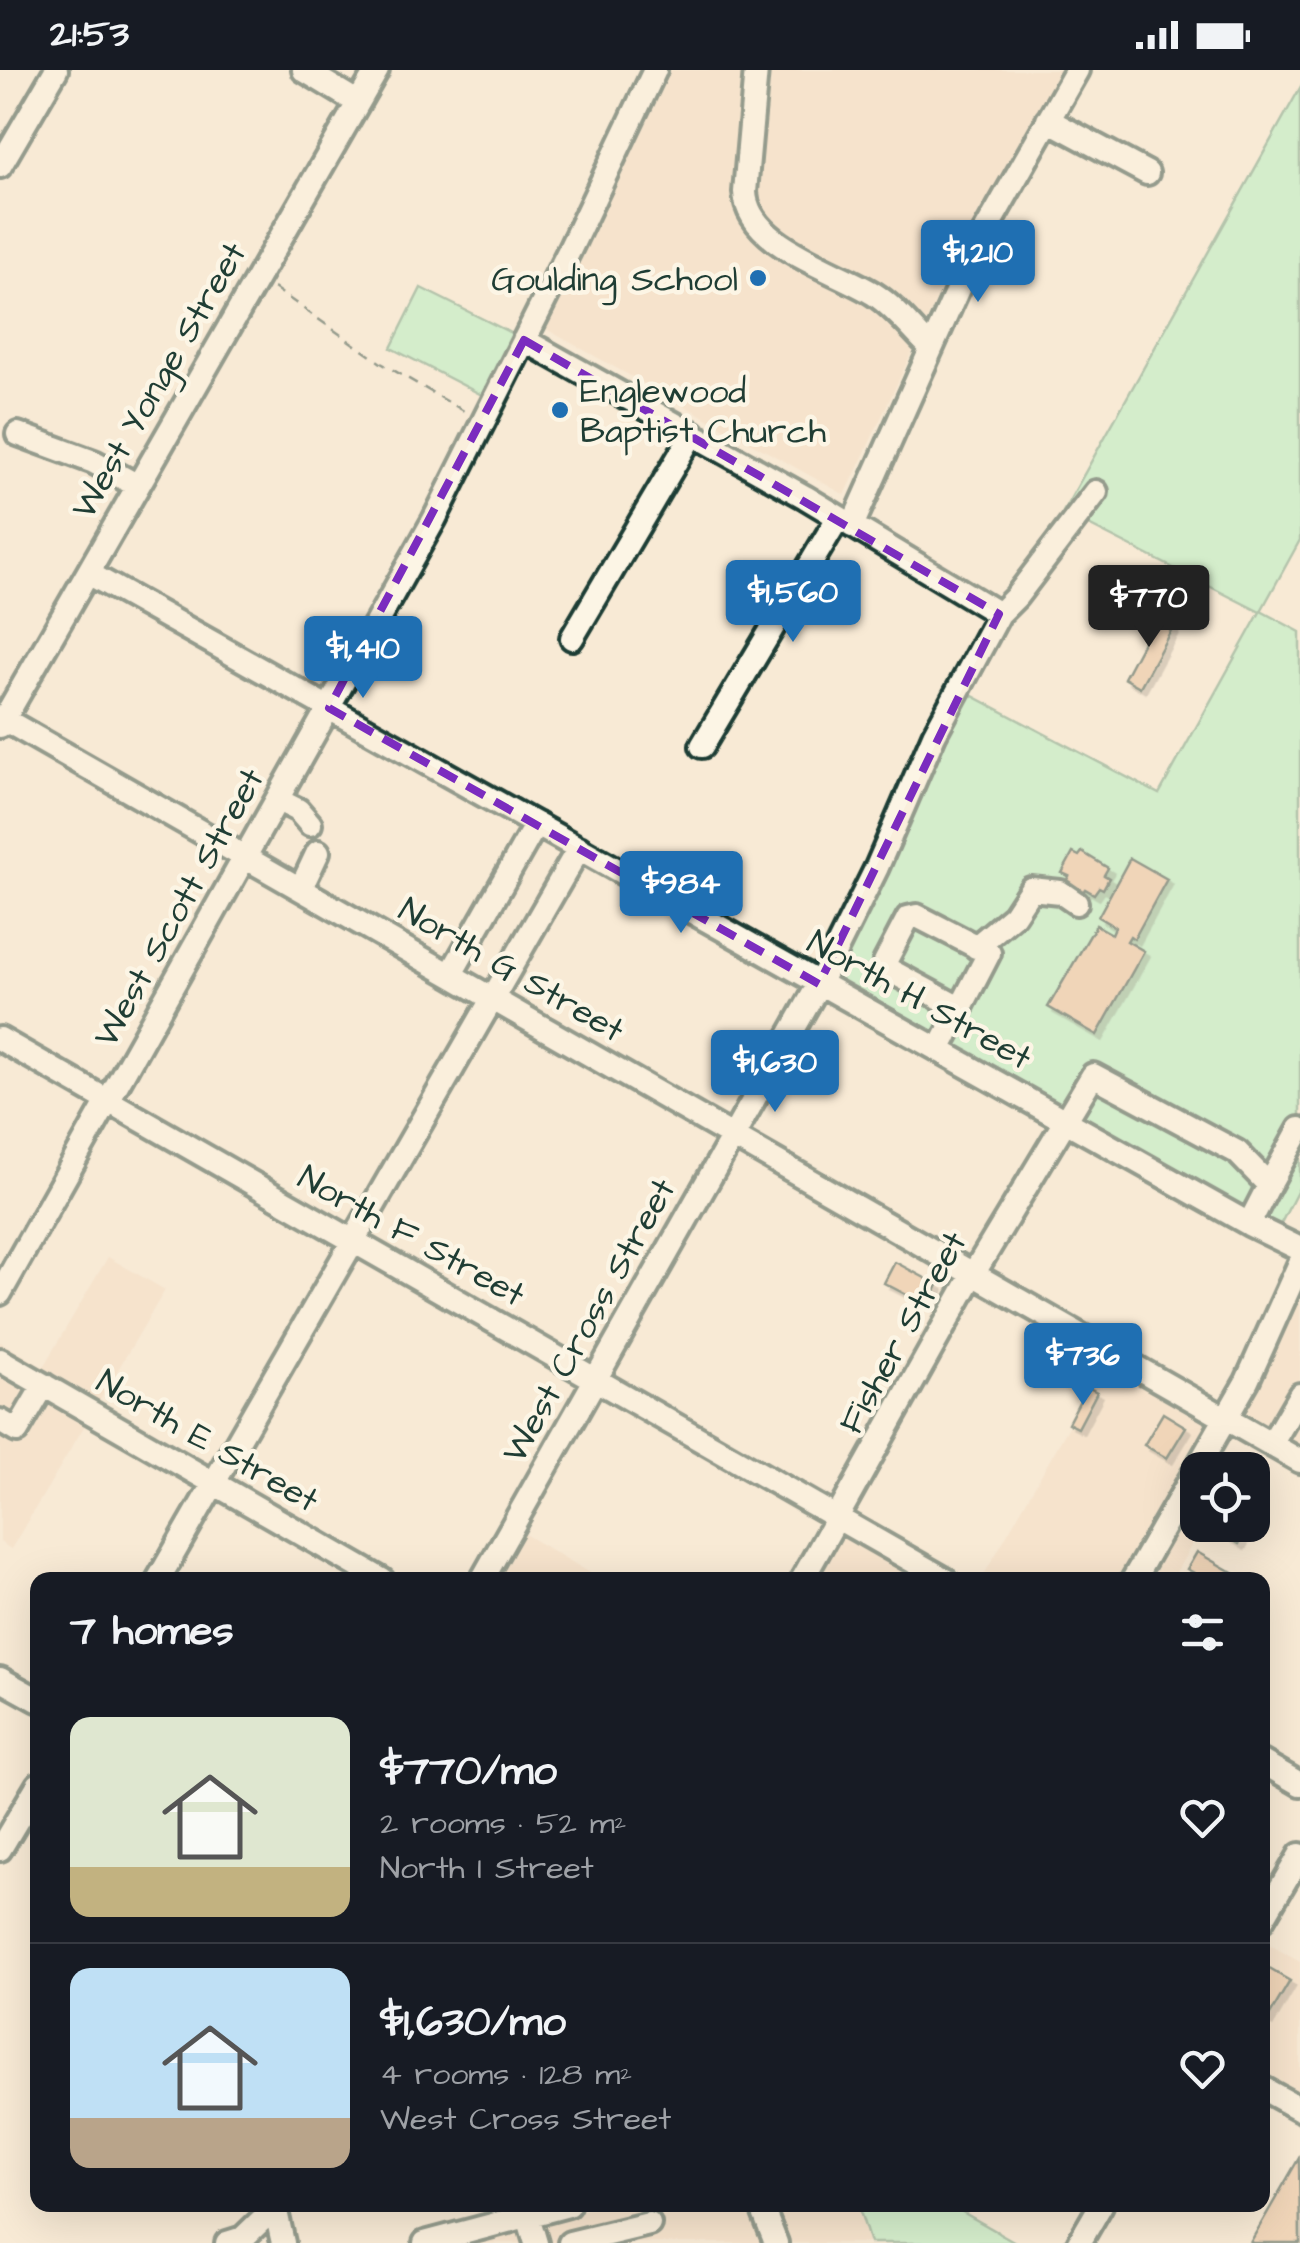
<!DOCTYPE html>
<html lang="en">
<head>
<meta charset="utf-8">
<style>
  body { margin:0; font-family:"Architects Daughter",sans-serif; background:#20242c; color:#f1f3f6; height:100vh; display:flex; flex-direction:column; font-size:38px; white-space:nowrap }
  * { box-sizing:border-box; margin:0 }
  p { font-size:32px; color:#9ea1a6 }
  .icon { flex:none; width:55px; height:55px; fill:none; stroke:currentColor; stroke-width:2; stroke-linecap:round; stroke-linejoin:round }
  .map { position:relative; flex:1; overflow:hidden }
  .details { position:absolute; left:30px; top:1502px; width:1240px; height:640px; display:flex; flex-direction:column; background:#171b24; border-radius:20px; box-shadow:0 10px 40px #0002 }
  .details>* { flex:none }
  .buttons { position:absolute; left:1180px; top:1382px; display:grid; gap:20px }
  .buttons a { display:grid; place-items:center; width:90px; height:90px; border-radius:20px; background:#171b24; box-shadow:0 10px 40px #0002; font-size:50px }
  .price { position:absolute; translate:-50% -85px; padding:0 22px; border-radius:10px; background:#1f6fb2; color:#fff; font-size:32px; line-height:65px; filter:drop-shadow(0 2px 5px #0008) }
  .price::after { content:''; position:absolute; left:50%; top:60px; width:30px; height:22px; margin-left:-15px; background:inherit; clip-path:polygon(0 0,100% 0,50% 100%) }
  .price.selected { background:#222; color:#fff }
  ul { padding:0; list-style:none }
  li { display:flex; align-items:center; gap:30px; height:250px; padding:0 40px }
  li+li { border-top:2px solid #363941 }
  li span { display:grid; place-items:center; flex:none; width:280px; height:200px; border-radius:20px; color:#555 }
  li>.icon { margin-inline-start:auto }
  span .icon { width:120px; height:120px; fill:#fffc; stroke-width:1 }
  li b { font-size:42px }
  h2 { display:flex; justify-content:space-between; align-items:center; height:120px; padding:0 40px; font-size:42px }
  .status { display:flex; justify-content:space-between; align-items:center; height:70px; padding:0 50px; background:#171b24; direction:ltr }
  .status svg { height:28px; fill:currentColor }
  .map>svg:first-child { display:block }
</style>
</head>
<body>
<div class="status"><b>21:53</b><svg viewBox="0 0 49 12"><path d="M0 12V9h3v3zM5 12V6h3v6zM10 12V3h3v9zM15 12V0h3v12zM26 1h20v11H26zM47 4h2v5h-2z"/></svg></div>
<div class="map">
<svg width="1300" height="2173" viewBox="0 0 1300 2173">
  <defs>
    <filter id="shadow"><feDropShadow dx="5.5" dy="5.5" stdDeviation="0" flood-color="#0004"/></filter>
  </defs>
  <rect width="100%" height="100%" fill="#f8ead5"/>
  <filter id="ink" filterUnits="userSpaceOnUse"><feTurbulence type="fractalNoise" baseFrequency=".01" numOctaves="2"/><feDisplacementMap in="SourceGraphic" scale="20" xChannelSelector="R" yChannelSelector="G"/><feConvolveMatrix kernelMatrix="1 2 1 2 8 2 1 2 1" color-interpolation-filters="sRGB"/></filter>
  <g filter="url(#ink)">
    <path fill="#f3dcc2" d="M 670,0 L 1062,0 L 970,158 L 845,425 L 546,259 Z
      M 108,1187 L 165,1220 L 97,1335 L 0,1280 L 0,1272 L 43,1297 Z
      M 1300,1218 L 1300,1380 L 1240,1344 Z
      M 1107,1290 L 1214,1349 L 1122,1510 L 981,1510 Z
      M 0,1300 L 88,1350 L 11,1479 L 0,1472 Z
      M 1197,1418 L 1198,1455 L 1203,1455 L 1174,1506 L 1180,1510 L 1145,1510 Z
      M 842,1460 L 929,1510 L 814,1510 Z
      M 521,1462 L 602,1510 L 494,1510 Z
      M 1263,1871 L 1300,1892 L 1300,2029 L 1263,2008 Z
      M 602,2135 L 858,2135 L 870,2173 L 462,2173 Z"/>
    <path fill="#a8f1bf" stroke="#64977a" stroke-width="2.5" d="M 1300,18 L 1300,470 L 1261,541 L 1300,562 L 1300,1116 L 1278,1159 L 832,911 L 943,669 L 967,623 L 1159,724 L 1260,542 L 1063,442 Z
      M 421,218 L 517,266 L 486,327 L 391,278 Z
      M 858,2135 L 950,2135 L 1017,2173 L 870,2173 Z"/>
    <path fill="#e6bc96" stroke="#1f3d34" stroke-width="2.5" filter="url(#shadow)" d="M 1158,544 L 1175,553 L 1140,617 L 1124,608 Z
      M 1082,782 L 1108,798 L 1104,805 L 1109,808 L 1103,819 L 1099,817 L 1094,824 L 1085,819 L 1083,822 L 1066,811 L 1069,806 L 1062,803 L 1073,783 L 1079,786 Z
      M 1130,788 L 1167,809 L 1134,869 L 1130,866 L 1127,871 L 1144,881 L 1097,965 L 1048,937 L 1096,855 L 1112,864 L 1115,857 L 1098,847 Z
      M 895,1192 L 938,1215 L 928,1236 L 884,1213 Z
      M 1087,1317 L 1097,1322 L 1078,1358 L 1068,1353 Z
      M 1163,1343 L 1186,1357 L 1167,1388 L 1144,1375 Z
      M 1216,1455 L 1242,1455 L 1248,1459 L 1239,1474 L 1214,1459 Z
      M 1197,1482 L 1242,1508 L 1241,1510 L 1207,1510 L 1187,1499 Z
      M 1266,1897 L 1290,1911 L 1267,1950 L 1262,1947 L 1262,1903 Z
      M 1299,2088 L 1300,2173 L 1250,2173 Z"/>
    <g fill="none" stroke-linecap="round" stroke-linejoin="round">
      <defs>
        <path id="minor" d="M 304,0 L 357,32
          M 756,0 L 745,122 C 747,175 834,199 874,224 C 896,238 912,260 931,278
          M 1048,50 L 1147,103
          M 0,96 L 56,0
          M 524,270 L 805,427 L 999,544
          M 18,364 L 94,392 L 138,416
          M 852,456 L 978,174 L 1077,0
          M 88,503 L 1249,1154 L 1300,1179
          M 572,568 L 693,363
          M 0,647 L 1300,1391
          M 0,656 L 377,0
          M 702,676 L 838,448
          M 278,730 L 298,740 L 310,754
          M 301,818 L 318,782
          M 976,877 L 1014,845 L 1031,819 L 1060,822 L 1076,833
          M 451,904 L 536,754
          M 0,969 L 946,1510
          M 939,980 L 989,883 L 917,846 L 908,848 L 885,892 L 889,900 L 961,939
          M 1269,1115 L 1300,1059
          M 0,1223 L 434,450 L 570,179 L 655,0
          M 0,1290 L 382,1510
          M 0,1351 L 17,1361 L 44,1315
          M 1272,1373 L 1300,1325
          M 158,1510 L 579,778
          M 482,1510 L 819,914 L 877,797 L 934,665 L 999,544 L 1016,527 L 1096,422
          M 802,1510 L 972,1206 L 1093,1005 L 1237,1082 L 1269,1115 L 1249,1154
          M 1133,1510 L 1247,1311 L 1300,1193
          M 0,1609 L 38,1630
          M 1262,1692 L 1300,1714
          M 0,1779 L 38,1715
          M 1262,1850 L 1300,1785
          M 1262,2018 L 1300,2039
          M 761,2135 L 776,2173
          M 275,2137 L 283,2173
          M 528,2146 L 536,2173
          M 227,2173 L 243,2168 L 277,2135
          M 425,2173 L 568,2135
          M 570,2173 L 649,2154
          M 1079,2173 L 1101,2135"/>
      </defs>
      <use href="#minor" stroke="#1f3d34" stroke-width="30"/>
      <path stroke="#1f3d34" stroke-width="2.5" stroke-dasharray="10 8" stroke-linecap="butt" d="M 274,218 L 381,293 L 464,341"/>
      <use href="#minor" stroke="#fcf5e5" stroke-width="22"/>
    </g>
  </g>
  <path d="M0 0H1300V2173H0ZM 524,270 L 999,544 L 819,914 L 329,638 Z" fill="#f8ead5" fill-opacity=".55" fill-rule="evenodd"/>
  <path fill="none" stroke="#7b2cbf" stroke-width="8" stroke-dasharray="20 12" stroke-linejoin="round" d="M 524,270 L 999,544 L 819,914 L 329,638 Z"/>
  <g fill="#1f6fb2" stroke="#fcf5e5" stroke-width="4">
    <circle cx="758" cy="208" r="10"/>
    <circle cx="560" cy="340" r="10"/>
  </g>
  <g text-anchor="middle" stroke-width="9" stroke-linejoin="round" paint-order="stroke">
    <g font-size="35" fill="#1f3d34" stroke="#fcf5e5" text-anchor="end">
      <text x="738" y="220">Goulding School</text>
      <text x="580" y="332" text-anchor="start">Englewood<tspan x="580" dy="40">Baptist Church</tspan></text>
    </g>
    <g font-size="35" fill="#1f3d34" stroke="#fcf5e5">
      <text transform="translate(158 310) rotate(-60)" y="12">West Yonge Street</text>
      <text transform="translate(178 837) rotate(-61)" y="12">West Scott Street</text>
      <text transform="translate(512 899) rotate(30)" y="12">North G Street</text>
      <text transform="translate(920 929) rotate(29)" y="12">North H Street</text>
      <text transform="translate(412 1165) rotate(29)" y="12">North F Street</text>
      <text transform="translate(588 1250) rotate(-61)" y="12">West Cross Street</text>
      <text transform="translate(902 1262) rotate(-61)" y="12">Fisher Street</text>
      <text transform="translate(208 1370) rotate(30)" y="12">North E Street</text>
    </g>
  </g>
</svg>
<div class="buttons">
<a><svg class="icon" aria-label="locate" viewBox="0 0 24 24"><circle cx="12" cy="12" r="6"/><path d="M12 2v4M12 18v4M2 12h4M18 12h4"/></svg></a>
</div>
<b class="price" style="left:978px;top:235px">$1,210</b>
<b class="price" style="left:793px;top:575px">$1,560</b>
<b class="price selected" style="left:1149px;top:580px">$770</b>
<b class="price" style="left:363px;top:631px">$1,410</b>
<b class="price" style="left:681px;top:866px">$984</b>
<b class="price" style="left:775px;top:1045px">$1,630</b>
<b class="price" style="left:1083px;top:1338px">$736</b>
<section class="details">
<h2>7 homes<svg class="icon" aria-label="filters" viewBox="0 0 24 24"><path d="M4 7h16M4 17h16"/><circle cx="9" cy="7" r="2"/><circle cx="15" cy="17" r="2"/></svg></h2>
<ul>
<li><span style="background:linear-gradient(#dfe7d0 75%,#c2b280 0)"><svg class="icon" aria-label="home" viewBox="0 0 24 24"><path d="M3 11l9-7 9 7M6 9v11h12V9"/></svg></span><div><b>$770/mo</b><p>2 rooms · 52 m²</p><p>North I Street</p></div><svg class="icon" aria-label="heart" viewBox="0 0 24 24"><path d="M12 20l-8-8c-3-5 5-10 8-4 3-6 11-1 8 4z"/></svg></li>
<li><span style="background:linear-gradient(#bfe0f5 75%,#b9a48a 0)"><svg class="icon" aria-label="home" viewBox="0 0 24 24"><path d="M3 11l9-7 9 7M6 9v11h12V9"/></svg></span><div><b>$1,630/mo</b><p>4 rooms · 128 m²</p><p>West Cross Street</p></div><svg class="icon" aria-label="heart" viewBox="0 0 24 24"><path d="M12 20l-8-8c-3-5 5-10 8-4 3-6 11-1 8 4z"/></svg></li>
</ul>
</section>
</div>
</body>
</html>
